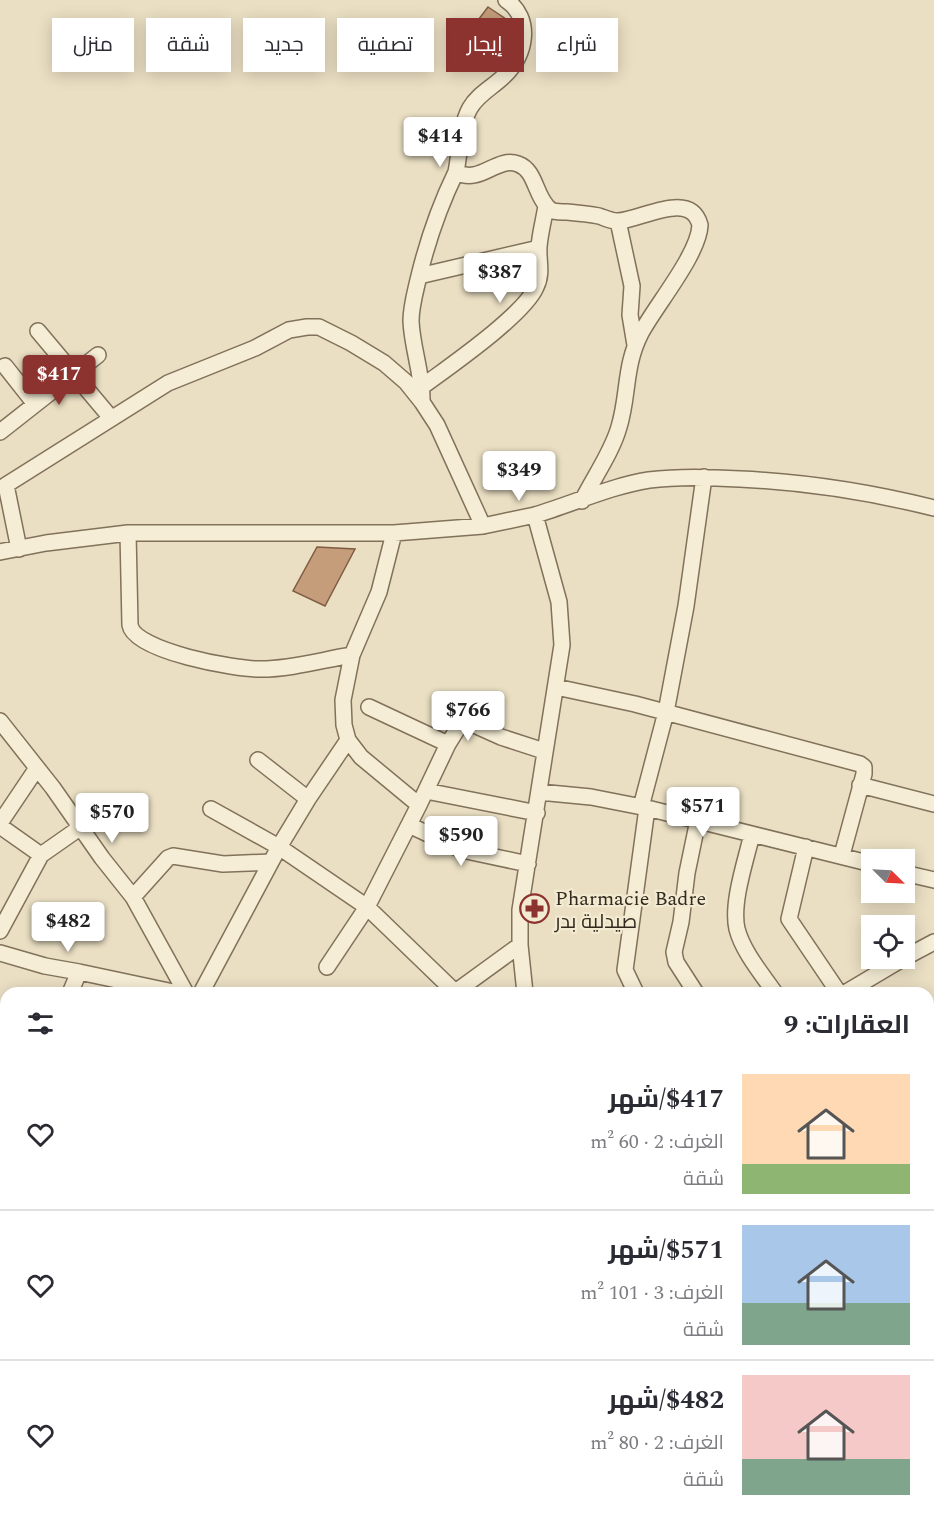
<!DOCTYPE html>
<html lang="ar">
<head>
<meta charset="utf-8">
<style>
  body { margin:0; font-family:Spectral,Cairo,serif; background:#f7f7f7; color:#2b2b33; direction:rtl; height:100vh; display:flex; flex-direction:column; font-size:22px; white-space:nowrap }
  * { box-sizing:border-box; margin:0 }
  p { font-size:20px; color:#7c7c81 }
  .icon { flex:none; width:33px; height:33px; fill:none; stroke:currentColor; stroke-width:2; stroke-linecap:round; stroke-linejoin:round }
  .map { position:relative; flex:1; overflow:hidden; direction:ltr }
  .details { position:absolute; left:0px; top:987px; width:934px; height:536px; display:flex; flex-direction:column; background:#fff; border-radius:18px 18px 0 0; box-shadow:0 3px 15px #0003; direction:rtl }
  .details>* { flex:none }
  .guide { position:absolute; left:18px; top:18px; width:600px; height:54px; direction:rtl; display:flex; gap:12px }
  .needle { width:39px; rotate:114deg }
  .fabs { position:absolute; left:861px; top:849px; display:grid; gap:12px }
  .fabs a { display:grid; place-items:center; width:54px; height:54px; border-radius:0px; background:#fff; box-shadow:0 3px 15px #0003; font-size:30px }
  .price { position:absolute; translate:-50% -51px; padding:0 14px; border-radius:6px; background:#fff; color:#222; font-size:20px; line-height:39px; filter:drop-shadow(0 2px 3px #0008) }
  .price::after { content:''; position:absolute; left:50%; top:36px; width:18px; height:14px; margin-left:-9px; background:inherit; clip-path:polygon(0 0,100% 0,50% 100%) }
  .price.selected { background:#8c3330; color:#fff }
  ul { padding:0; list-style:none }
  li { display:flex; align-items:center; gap:18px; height:150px; padding:0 24px }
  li+li { border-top:2px solid #e1e1e2 }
  li span { display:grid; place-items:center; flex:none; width:168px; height:120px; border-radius:0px; color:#555 }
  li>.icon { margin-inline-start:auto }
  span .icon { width:72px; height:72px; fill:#fffc; stroke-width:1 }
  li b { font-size:26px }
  h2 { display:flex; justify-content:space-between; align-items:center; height:72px; padding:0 24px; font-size:26px }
  .pill { padding:0 21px; border-radius:0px; background:#fff; box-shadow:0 3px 15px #0003; font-size:21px; line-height:54px }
  .pill.selected { background:#8c3330; color:#fff }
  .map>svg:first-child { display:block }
</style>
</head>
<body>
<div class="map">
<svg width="934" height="1522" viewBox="0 0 934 1522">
  <rect width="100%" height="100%" fill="#eadfc3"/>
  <path fill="#c59d7b" stroke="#7f5d43" stroke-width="1.5" d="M 488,7 L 512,23 L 513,31 L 502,48 L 472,28 Z
    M 317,547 L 355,549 L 325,606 L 293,591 Z"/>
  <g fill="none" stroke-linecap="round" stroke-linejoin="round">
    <defs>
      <path id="minor" d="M 506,0 C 533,18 526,56 504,76 C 493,87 478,94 470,108 C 460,126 460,152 456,172 C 481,185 496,156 518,164 C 535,170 535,193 546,205 C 546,206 552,211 553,211 C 557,212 563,212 567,212 C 578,213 588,214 599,216 C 605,218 611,221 617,221 C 638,222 690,188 700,225 C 699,254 656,305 641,333 C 624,366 629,394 619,427 C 612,452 594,477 582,501
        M 618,221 L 632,286 L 630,315 L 635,345
        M 419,276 L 539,248
        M 38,331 L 111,418
        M 5,366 L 35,404
        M 423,386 C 450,366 524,315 536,287 C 543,273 538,261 539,247 C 540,233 544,219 546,206
        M 422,402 C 423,375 412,348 411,321 C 411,307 415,293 418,280 C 427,242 439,207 456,172
        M 0,432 L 98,355
        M 535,515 C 572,504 611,486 649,480 C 679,476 709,477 740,479 C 805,482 870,492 934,508
        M 128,533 L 130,625 C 134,651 237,670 261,669 C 291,669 322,660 352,655 L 379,592 L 394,533
        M 19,549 L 6,485 L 168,383 L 255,348 L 289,330 L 307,327 L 319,327 L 351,343 L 384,363 L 406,382 L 422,402 L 437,425 L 483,526
        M 0,552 L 46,543 L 128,533 L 394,533 L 483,526 L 535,515 L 559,602 L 562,645 L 520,910 L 520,945 L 525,993
        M 556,687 L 635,704 L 860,764 L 864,767 L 864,774 L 842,855
        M 369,707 L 448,744
        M 0,721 L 53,788 L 102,858 L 133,897 L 186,993
        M 258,760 L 308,799
        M 860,785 L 934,804
        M 426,791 L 537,813
        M 539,792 L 591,797 L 647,808 L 872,864
        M 419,805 L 448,744 L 463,720 L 501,737 L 544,751
        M 641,807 L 666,712 L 686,606 L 704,477
        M 211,809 L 279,847 L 367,907 L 455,992
        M 0,823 L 37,768
        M 409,825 L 462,850 L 528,864
        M 0,826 L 41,855 L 0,931
        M 752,834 C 746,860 731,903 737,929 C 743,952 762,974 775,993
        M 806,847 L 789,919 L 839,993
        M 41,855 L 81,827
        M 904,873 L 934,880
        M 133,897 L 168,858 L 173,856 L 223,864 L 271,862
        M 0,953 L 45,966 L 79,972 L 70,993
        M 904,958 L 934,942
        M 327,967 L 367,907 L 419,805 L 361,757 L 348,740 L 344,725 L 343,700 L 352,655
        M 79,972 L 178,993
        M 201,993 L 279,847 L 308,799 L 348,740
        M 454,993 L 520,945
        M 636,993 L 625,970 L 647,808
        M 696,993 L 676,962 L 674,952 L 681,922 L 687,873 L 698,820
        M 845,993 L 904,958
        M 928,1019 L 931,1017
        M 928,1115 L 934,1110
        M 0,1167 L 6,1152
        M 928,1313 L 934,1309
        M 928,1362 L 934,1358
        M 0,1453 L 6,1437
        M 928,1464 L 934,1459
        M 80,1516 L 88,1522
        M 633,1516 L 634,1522
        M 694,1516 L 697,1522
        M 817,1516 L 820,1522
        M 60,1522 L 64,1516
        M 185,1522 L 190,1516
        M 321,1522 L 326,1516
        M 713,1522 L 721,1516
        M 857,1522 L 864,1516"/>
    </defs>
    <use href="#minor" stroke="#82715b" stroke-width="18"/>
    <use href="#minor" stroke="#f5edd5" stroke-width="15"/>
  </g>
  <defs>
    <symbol id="pharmacy-ring" viewBox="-11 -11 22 22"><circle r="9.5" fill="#f2ead1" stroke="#8c3330" stroke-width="1.5"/><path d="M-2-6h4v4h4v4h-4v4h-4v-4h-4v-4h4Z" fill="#8c3330"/></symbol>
  </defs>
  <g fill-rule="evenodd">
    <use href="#pharmacy-ring" x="518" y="892" width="33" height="33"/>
  </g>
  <g text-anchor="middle" stroke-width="4.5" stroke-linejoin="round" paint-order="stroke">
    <g font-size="20" fill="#33291e" stroke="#f2ead1" text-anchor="start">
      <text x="555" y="905">Pharmacie Badre<tspan x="555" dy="23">صيدلية بدر</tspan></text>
    </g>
  </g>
</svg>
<div class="fabs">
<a><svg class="needle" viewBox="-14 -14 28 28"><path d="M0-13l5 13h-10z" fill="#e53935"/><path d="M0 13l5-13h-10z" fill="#7c7c81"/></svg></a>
<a><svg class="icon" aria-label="locate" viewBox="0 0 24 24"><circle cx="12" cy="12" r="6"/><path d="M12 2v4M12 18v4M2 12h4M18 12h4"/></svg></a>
</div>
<b class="price" style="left:440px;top:168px">$414</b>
<b class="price" style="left:500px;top:304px">$387</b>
<b class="price selected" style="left:59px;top:406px">$417</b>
<b class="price" style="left:519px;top:502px">$349</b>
<b class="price" style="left:468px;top:742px">$766</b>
<b class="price" style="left:703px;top:838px">$571</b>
<b class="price" style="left:112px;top:844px">$570</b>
<b class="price" style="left:461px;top:867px">$590</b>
<b class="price" style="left:68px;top:953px">$482</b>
<div class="guide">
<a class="pill">شراء</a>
<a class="pill selected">إيجار</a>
<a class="pill">تصفية</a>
<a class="pill">جديد</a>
<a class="pill">شقة</a>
<a class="pill">منزل</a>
</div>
<section class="details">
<h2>العقارات: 9<svg class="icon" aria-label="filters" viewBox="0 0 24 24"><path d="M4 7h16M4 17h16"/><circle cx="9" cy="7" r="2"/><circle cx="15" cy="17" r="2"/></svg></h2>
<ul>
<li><span style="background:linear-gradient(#ffd9b3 75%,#8fb573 0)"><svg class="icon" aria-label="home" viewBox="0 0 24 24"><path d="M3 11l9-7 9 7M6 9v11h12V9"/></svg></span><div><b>$417/شهر</b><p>الغرف: 2 · 60 m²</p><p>شقة</p></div><svg class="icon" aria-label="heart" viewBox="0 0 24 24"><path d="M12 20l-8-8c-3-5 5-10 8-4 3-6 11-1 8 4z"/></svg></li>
<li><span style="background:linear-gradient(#a9c7e8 65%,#7fa58c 0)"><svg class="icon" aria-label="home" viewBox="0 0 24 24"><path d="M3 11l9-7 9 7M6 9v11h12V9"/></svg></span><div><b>$571/شهر</b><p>الغرف: 3 · 101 m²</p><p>شقة</p></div><svg class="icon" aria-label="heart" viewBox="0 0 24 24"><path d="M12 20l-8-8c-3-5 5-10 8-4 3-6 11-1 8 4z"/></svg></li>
<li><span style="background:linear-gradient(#f6c9c9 70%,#7fa58c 0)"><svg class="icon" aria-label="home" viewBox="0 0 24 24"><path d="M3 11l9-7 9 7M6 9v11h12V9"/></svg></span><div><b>$482/شهر</b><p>الغرف: 2 · 80 m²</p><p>شقة</p></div><svg class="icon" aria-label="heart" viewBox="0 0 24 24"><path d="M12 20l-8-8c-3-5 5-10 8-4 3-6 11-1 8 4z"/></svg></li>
</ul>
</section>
</div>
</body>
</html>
